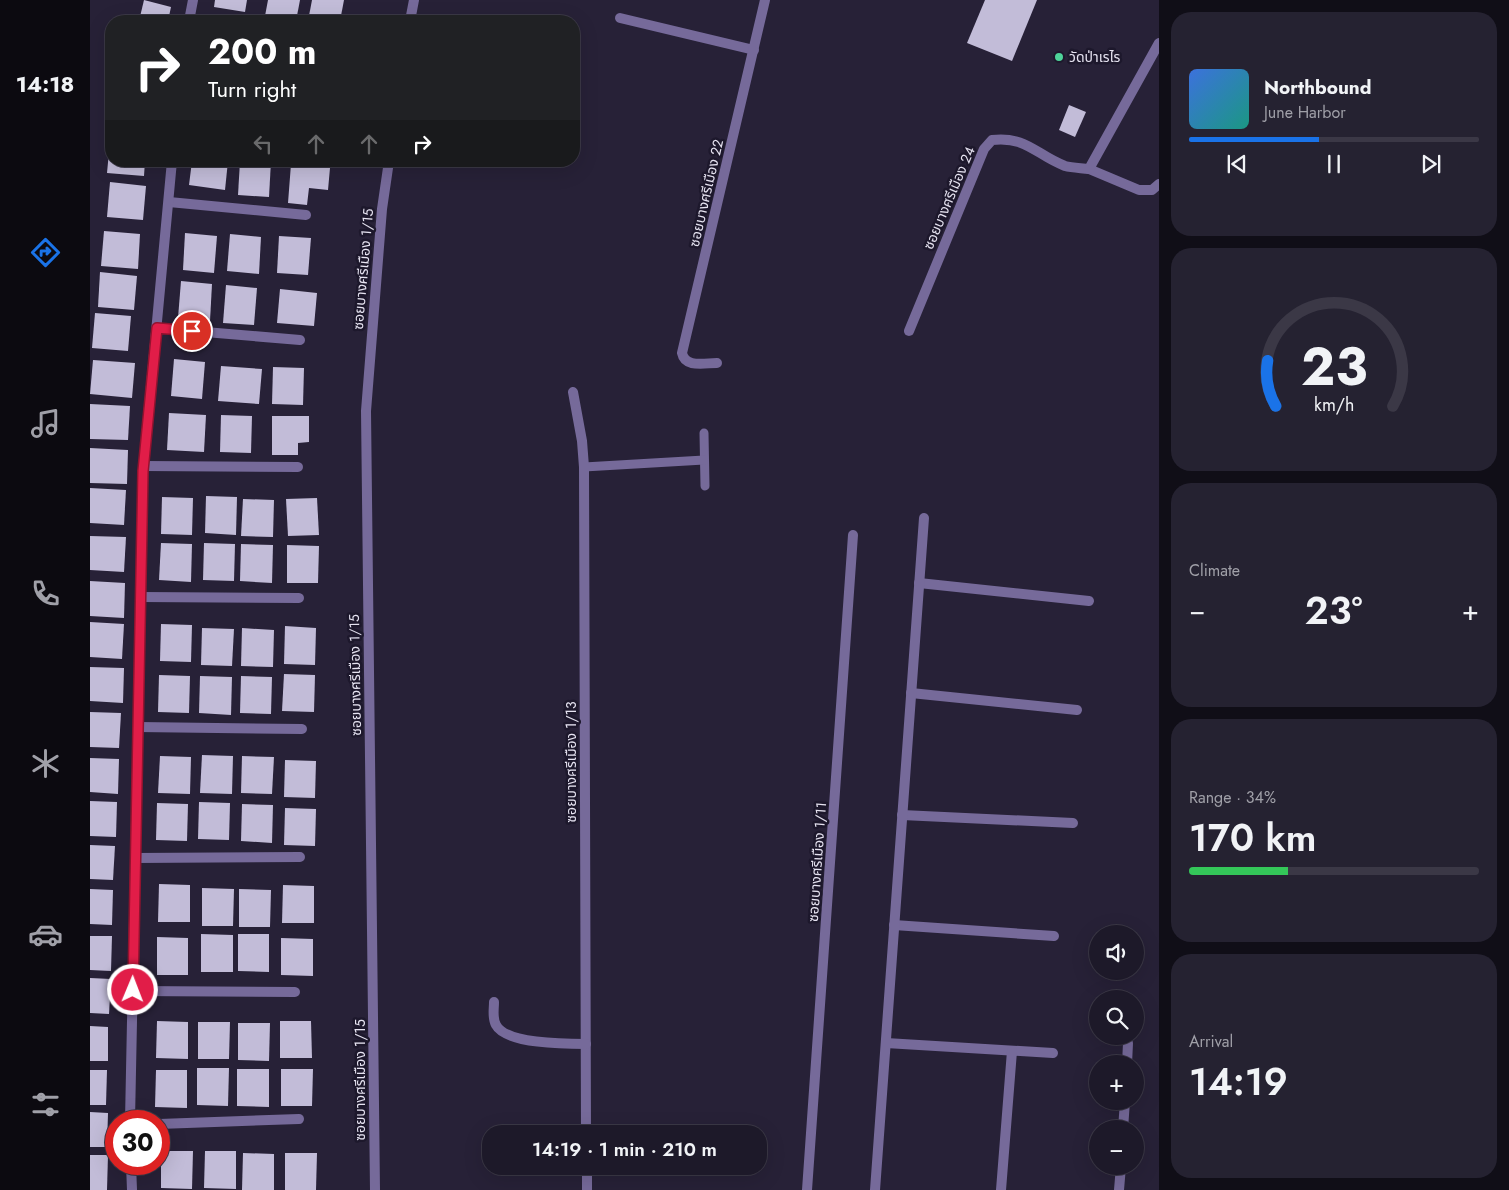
<!DOCTYPE html>
<meta charset="utf-8">
<style>
:root{--surface:#1d1929;--page:#252231;--text:#f1f3f6;--muted:#a0a0a8;--line:#3b3846;--accent:#1a73e8}
body{margin:0;font-family:Jost,"Noto Sans Thai",sans-serif;background:var(--page);color:var(--text);height:100vh;display:flex;flex-direction:column;font-size:19px;white-space:nowrap}
*{box-sizing:border-box;margin:0}
p{font-size:16px;color:var(--muted)}
.icon{flex:none;width:28px;height:28px;fill:none;stroke:currentColor;stroke-width:2;stroke-linecap:round;stroke-linejoin:round}
.map{position:relative;flex:1;overflow:hidden}
.drawer{display:flex;flex-direction:column;gap:12px;padding:12px;background:#100e17;width:350px}
.drawer>*{flex:none}
.hud{position:absolute;left:15px;top:15px;width:475px;height:152px;border-radius:20px;box-shadow:0 5px 20px #0002,0 0 0 1px var(--line);background:#202124;color:#fff;overflow:hidden}
.controls{position:absolute;left:999px;top:925px;display:grid;gap:10px}
.controls a{display:grid;place-items:center;width:55px;height:55px;border-radius:50%;background:var(--surface);box-shadow:0 5px 20px #0002,0 0 0 1px var(--line);font-size:25px}
.speed{position:absolute;left:15px;top:1110px;display:flex;gap:10px;font-size:25px;font-weight:700;text-align:center}
.speed>*{display:grid;place-content:center;width:65px;height:65px;border-radius:50%;background:var(--surface);box-shadow:0 5px 20px #0002,0 0 0 1px var(--line);line-height:1}
.speed .limit{border:8px solid #d22;background:#fff;color:#111}
.pin{position:absolute;display:grid;place-items:center;width:42px;height:42px;color:#fff;margin:-21px;border:2px solid #fff;border-radius:50%;box-shadow:0 1px 5px #0007}
.me{position:absolute;width:55px;margin:-28px;rotate:1deg;stroke-linejoin:round;filter:drop-shadow(0 0 4px #0008)}
.turn{display:flex;align-items:center;gap:18px;height:105px;padding:0 20px;font-size:22px}
.turn .icon{width:65px;height:65px;stroke-width:2.5}
.turn b{display:block;font-size:35px;line-height:42px}
.lanes{display:flex;align-items:center;height:48px;padding:0 20px;background:#0003;justify-content:center;gap:25px;direction:ltr}
.lanes .off{opacity:.35}
.big{font-size:38px;font-weight:600;line-height:1.1}
.drawer .card{flex:1;display:flex;flex-direction:column;justify-content:center;gap:8px;min-width:0;padding:0 18px;border-radius:20px;background:var(--page)}
.drawer .dial{align-items:center;gap:0}
.dial svg{height:130px;overflow:visible;fill:none;stroke:var(--line);stroke-width:7;stroke-linecap:round;text-anchor:middle}
.dial text{fill:var(--text);stroke:none}
.song{display:flex;align-items:center;gap:15px}
.cover{width:60px;height:60px;border-radius:8px;background:linear-gradient(135deg,hsl(220 70% 55%),hsl(170 70% 35%))}
.played{height:5px;border-radius:2px;background:linear-gradient(90deg,var(--accent) 45%,var(--line) 45%)}
.keys{display:flex;justify-content:space-around;direction:ltr}
.heat{display:flex;justify-content:space-between;align-items:center;font-size:28px;direction:ltr}
.charge{height:8px;border-radius:4px;background:linear-gradient(90deg,#34c759 34%,var(--line) 0)}
.trip{position:absolute;left:392px;top:1125px;width:285px;height:50px;border-radius:20px;background:var(--surface);box-shadow:0 5px 20px #0002,0 0 0 1px var(--line);font-weight:600;line-height:50px;text-align:center}
main{display:flex;flex:1;min-height:0}
.tab-bar{display:flex;flex-direction:column;width:90px;justify-content:space-around;align-items:center;background:#0c0a10;color:var(--muted)}
.tab-bar .icon{width:35px;height:35px}
.tab-bar .current{color:var(--accent)}
.tab-bar b{font-size:22px;color:var(--text)}
.map>svg:first-child{display:block}
.building{fill:#c2bcd8}
.lines{fill:none;stroke-linecap:round;stroke-linejoin:round}
.service{stroke:#766a9a;stroke-width:9}
.minor{stroke:#766a9a;stroke-width:10}
.route-casing{stroke:#92132f;stroke-width:12}
.route{stroke:#e11d48;stroke-width:9}
.poi-dot{fill:#4ed399;stroke:#1d182c;stroke-width:2}
.labels{text-anchor:middle;stroke-width:5;stroke-linejoin:round;paint-order:stroke}
.poi-label{font-size:14px;fill:#e6e3f1;stroke:#1d182c;text-anchor:start}
.street-label{font-size:14px;fill:#e6e3f1;stroke:#1d182c}
</style>
<main>
<nav class="tab-bar">
<b>14:18</b>
<svg class="icon current" aria-label="directions" viewBox="0 0 24 24"><path d="M12 3l9 9-9 9-9-9zM9 14v-3h6M13 9l2 2-2 2"/></svg>
<svg class="icon" aria-label="music" viewBox="0 0 24 24"><path d="M9 18V5l10-2v13"/><circle cx="6" cy="18" r="3"/><circle cx="16" cy="16" r="3"/></svg>
<svg class="icon" aria-label="phone" viewBox="0 0 24 24"><path d="M5 4h4l2 5-3 2q2 4 5 5l2-3 5 2v4C11 20 4 13 5 4z"/></svg>
<svg class="icon" aria-label="climate" viewBox="0 0 24 24"><path d="M12 3v18M4 7l16 10M4 17L20 7"/></svg>
<svg class="icon" aria-label="car" viewBox="0 0 24 24"><path d="M5 17H2v-5l4-1 3-4h7l3 4 3 1v5h-3M9 17h6M6 11h13"/><circle cx="7" cy="17" r="2"/><circle cx="17" cy="17" r="2"/></svg>
<svg class="icon" aria-label="filters" viewBox="0 0 24 24"><path d="M4 7h16M4 17h16"/><circle cx="9" cy="7" r="2"/><circle cx="15" cy="17" r="2"/></svg>
</nav>
<div class="map">
<svg width="1069" height="1190" viewBox="0 0 1069 1190">
<rect width="100%" height="100%" fill="#272137"/>
<!-- building -->
<g class="building">
<path d="M54,0L81,7L78,21H49Z"/>
<path d="M125,0H157L155,12L124,7Z"/>
<path d="M178,0H210L206,21L175,16Z"/>
<path d="M222,0H254L250,21H218Z"/>
<path d="M895,0H947L922,61L877,43Z"/>
<path d="M979,105L996,112L985,137L969,130Z"/>
<path d="M20,141H21V161H55L54,176L17,173Z"/>
<path d="M102,161H138L135,190L99,185Z"/>
<path d="M150,161H181L179,197L148,195Z"/>
<path d="M201,164L240,168L238,190L219,188L217,205L198,203Z"/>
<path d="M20,182L56,186L53,220L17,217Z"/>
<path d="M14,231L50,234L48,269L11,266Z"/>
<path d="M95,233L127,236L124,273L93,270Z"/>
<path d="M140,234L171,237L169,274L137,271Z"/>
<path d="M189,236L221,238L218,275L187,273Z"/>
<path d="M10,272L47,276L44,310L8,307Z"/>
<path d="M91,281L122,284L120,321L88,318Z"/>
<path d="M136,285L167,288L164,325L133,323Z"/>
<path d="M190,289L227,293L224,326L187,323Z"/>
<path d="M5,313L41,316L38,351L2,348Z"/>
<path d="M84,359L115,362L112,399L81,396Z"/>
<path d="M3,360L45,363L42,398L0,394Z"/>
<path d="M131,366L172,369L169,404L128,401Z"/>
<path d="M183,367L214,368L213,405L182,404Z"/>
<path d="M0,404L40,406L38,440L0,439Z"/>
<path d="M79,413L116,415L114,452L77,450Z"/>
<path d="M131,415L162,416L161,453L130,452Z"/>
<path d="M182,416H219V442L208,443V455H182Z"/>
<path d="M0,448L38,450L37,484L0,483Z"/>
<path d="M0,488L36,490L34,525L0,523Z"/>
<path d="M116,496L147,497L146,535L115,533Z"/>
<path d="M72,497L103,498L102,535L71,534Z"/>
<path d="M227,498L229,535L198,536L196,499Z"/>
<path d="M153,499L184,500L183,537L151,536Z"/>
<path d="M0,536L36,537L34,572L0,570Z"/>
<path d="M71,543L102,544L101,582L69,580Z"/>
<path d="M114,543L145,544L144,581L113,580Z"/>
<path d="M151,544L183,545L182,583L150,581Z"/>
<path d="M197,545L229,546L228,583H197Z"/>
<path d="M0,581L35,583L34,618L0,616Z"/>
<path d="M0,622L34,624L32,659L0,657Z"/>
<path d="M71,624L102,625L101,662L70,661Z"/>
<path d="M195,626L226,628L225,665L194,664Z"/>
<path d="M112,628L144,629L142,666L111,665Z"/>
<path d="M152,628L184,630L183,667L151,666Z"/>
<path d="M0,667L34,668L33,703L0,701Z"/>
<path d="M194,674L225,675L224,712L192,711Z"/>
<path d="M69,675L100,676L99,713L68,712Z"/>
<path d="M110,676L142,677L141,715L109,713Z"/>
<path d="M151,676L182,677L181,714L150,713Z"/>
<path d="M0,712L31,713L29,748L0,747Z"/>
<path d="M112,755L143,756L142,794L110,793Z"/>
<path d="M70,756L101,757L100,794L68,793Z"/>
<path d="M152,756L184,757L182,794L151,793Z"/>
<path d="M0,758L29,759L28,794L0,792Z"/>
<path d="M195,760L226,761L225,798L194,797Z"/>
<path d="M0,801L27,802L26,837L0,836Z"/>
<path d="M109,802L140,803L139,840L108,839Z"/>
<path d="M67,803L98,804L97,841L66,840Z"/>
<path d="M152,804L183,805L182,843L151,841Z"/>
<path d="M195,808L226,809L225,846L194,845Z"/>
<path d="M0,845L25,846L23,880L0,879Z"/>
<path d="M69,884L100,885V922H68Z"/>
<path d="M193,885L224,886V923H192Z"/>
<path d="M112,888L144,889L143,926H112Z"/>
<path d="M0,889L23,890L22,925L0,924Z"/>
<path d="M149,889L181,890L180,927H149Z"/>
<path d="M111,934L143,935V972H111Z"/>
<path d="M148,934H179V972L148,971Z"/>
<path d="M0,936H22L21,971L0,970Z"/>
<path d="M67,937L98,938V975H67Z"/>
<path d="M191,938L223,939V976L191,975Z"/>
<path d="M0,978L21,979L19,1014L0,1013Z"/>
<path d="M67,1021L98,1022V1059L66,1058Z"/>
<path d="M190,1021H221L222,1058H190Z"/>
<path d="M108,1022H140L139,1059H108Z"/>
<path d="M148,1023H180L179,1061L148,1060Z"/>
<path d="M0,1026L18,1027V1061H0Z"/>
<path d="M107,1068H139L138,1106L107,1105Z"/>
<path d="M147,1069H179V1107L147,1106Z"/>
<path d="M191,1069H223L222,1106H191Z"/>
<path d="M0,1070H17L16,1105H0Z"/>
<path d="M66,1070H97V1108L65,1107Z"/>
<path d="M0,1112L18,1113L17,1147H0Z"/>
<path d="M71,1151H103L102,1189L71,1188Z"/>
<path d="M115,1151H146V1189L114,1188Z"/>
<path d="M153,1153L184,1154V1190H152Z"/>
<path d="M195,1153H227L226,1190H195Z"/>
<path d="M0,1155H18L17,1190H0Z"/>
</g>
<g class="lines">
<!-- service -->
<g class="service">
<path d="M614,433L615,486"/>
<path d="M494,467L614,460"/>
</g>
<!-- minor -->
<g class="minor">
<path d="M530,18L664,50"/>
<path d="M99,21L103,0"/>
<path d="M320,21L324,0"/>
<path d="M999,169L1049,190H1062L1069,184"/>
<path d="M79,202L216,215"/>
<path d="M67,328L210,340"/>
<path d="M819,331L894,149L902,140C937,136 946,155 975,166C982,168 992,168 999,169L1069,43"/>
<path d="M627,363C614,363 595,368 592,353L675,0"/>
<path d="M483,392L492,441L494,467L496,1134"/>
<path d="M54,466L208,467"/>
<path d="M829,583L999,601"/>
<path d="M51,597L209,598"/>
<path d="M821,693L987,710"/>
<path d="M48,727L212,729"/>
<path d="M812,815L983,823"/>
<path d="M45,858L210,857"/>
<path d="M804,925L964,936"/>
<path d="M43,991L205,992"/>
<path d="M404,1002C404,1010 402,1018 406,1025C416,1044 477,1044 496,1044"/>
<path d="M796,1043L963,1053"/>
<path d="M1037,1064L1038,1043"/>
<path d="M40,1121L53,471L82,161"/>
<path d="M69,1124L209,1119"/>
<path d="M1033,1129L1035,1101"/>
<path d="M41,1164L42,1190"/>
<path d="M497,1166V1190"/>
<path d="M285,1190L276,411L292,209L299,161"/>
<path d="M717,1190L763,535"/>
<path d="M785,1190L834,518"/>
<path d="M911,1190L922,1051"/>
<path d="M1029,1190L1031,1166"/>
</g>
</g>
<g class="lines">
<defs>
<path id="route" d="M43,990L53,471L67,328L102,331"/>
</defs>
<!-- route casing -->
<use href="#route" class="route-casing"/>
<!-- route -->
<use href="#route" class="route"/>
</g>
<!-- markers -->
<circle class="poi-dot" cx="969" cy="57" r="5"/>
<g class="labels">
<!-- poi labels -->
<g class="poi-label">
<text x="979" y="62">วัดป่าเรไร</text>
</g>
<!-- street labels -->
<g class="street-label">
<text transform="translate(616 193) rotate(-77)" y="5">ซอยบางศรีเมือง 22</text>
<text transform="translate(859 198) rotate(-67)" y="5">ซอยบางศรีเมือง 24</text>
<text transform="translate(273 269) rotate(-85)" y="5">ซอยบางศรีเมือง 1/15</text>
<text transform="translate(265 675) rotate(-91)" y="5">ซอยบางศรีเมือง 1/15</text>
<text transform="translate(481 762) rotate(-90)" y="5">ซอยบางศรีเมือง 1/13</text>
<text transform="translate(727 862) rotate(-86)" y="5">ซอยบางศรีเมือง 1/11</text>
<text transform="translate(270 1080) rotate(-90)" y="5">ซอยบางศรีเมือง 1/15</text>
</g>
</g>
</svg>
<div class="controls">
<a><svg class="icon" aria-label="sound" viewBox="0 0 24 24"><path d="M4 9h4l5-4v14l-5-4H4zM17 9q2 3 0 6"/></svg></a>
<a><svg class="icon" aria-label="search" viewBox="0 0 24 24"><circle cx="10" cy="10" r="6"/><path d="M15 15l6 6"/></svg></a>
<a>+</a>
<a>−</a>
</div>
<div class="speed"><div class="limit">30</div></div>
<div class="pin" style="left:102px;top:331px;background:#d93025"><svg class="icon" aria-label="arrive" viewBox="0 0 24 24"><path d="M6 21V4h12l-3 4 3 4H6"/></svg></div>
<svg class="me" style="left:43px;top:990px" viewBox="-20 -20 40 40"><circle r="17" fill="#e11d48" stroke="#fff" stroke-width="3"/><path d="M0-11L8 9 0 5-8 9z" fill="#fff"/></svg>
<div class="trip">14:19 · 1 min · 210 m</div>
<div class="hud">
<div class="turn"><svg class="icon" aria-label="right" viewBox="0 0 24 24"><path d="M7 20v-9h11M14 6l5 5-5 5"/></svg><div><b>200 m</b>Turn right</div></div>
<div class="lanes"><svg class="icon off" aria-label="left" viewBox="0 0 24 24"><path d="M17 20v-9H6M10 6l-5 5 5 5"/></svg><svg class="icon off" aria-label="ahead" viewBox="0 0 24 24"><path d="M12 20V5M6 11l6-6 6 6"/></svg><svg class="icon off" aria-label="ahead" viewBox="0 0 24 24"><path d="M12 20V5M6 11l6-6 6 6"/></svg><svg class="icon" aria-label="right" viewBox="0 0 24 24"><path d="M7 20v-9h11M14 6l5 5-5 5"/></svg></div>
</div>
</div>
<section class="drawer">
<div class="card">
<div class="song"><i class="cover"></i><div><b>Northbound</b><p>June Harbor</p></div></div>
<div class="played"></div>
<div class="keys"><svg class="icon" aria-label="previous" viewBox="0 0 24 24"><path d="M18 5L8 12l10 7zM5 5v14"/></svg><svg class="icon" aria-label="pause" viewBox="0 0 24 24"><path d="M8 5v14M16 5v14"/></svg><svg class="icon" aria-label="next" viewBox="0 0 24 24"><path d="M6 5l10 7-10 7zM19 5v14"/></svg></div>
</div>
<div class="card dial"><svg viewBox="0 0 100 80">
<path d="M14 69A42 42 0 1 1 86 69"/>
<path d="M14 69A42 42 0 0 1 9 41" stroke="#1a73e8"/>
<text x="50" y="56" font-size="32" font-weight="700">23</text>
<text x="50" y="72" font-size="11">km/h</text>
</svg></div>
<div class="card"><p>Climate</p>
<div class="heat"><a>−</a><b class="big">23°</b><a>+</a></div>
</div>
<div class="card"><p>Range · 34%</p><b class="big">170 km</b><div class="charge"></div></div>
<div class="card"><p>Arrival</p><b class="big">14:19</b></div>
</section>
</main>
